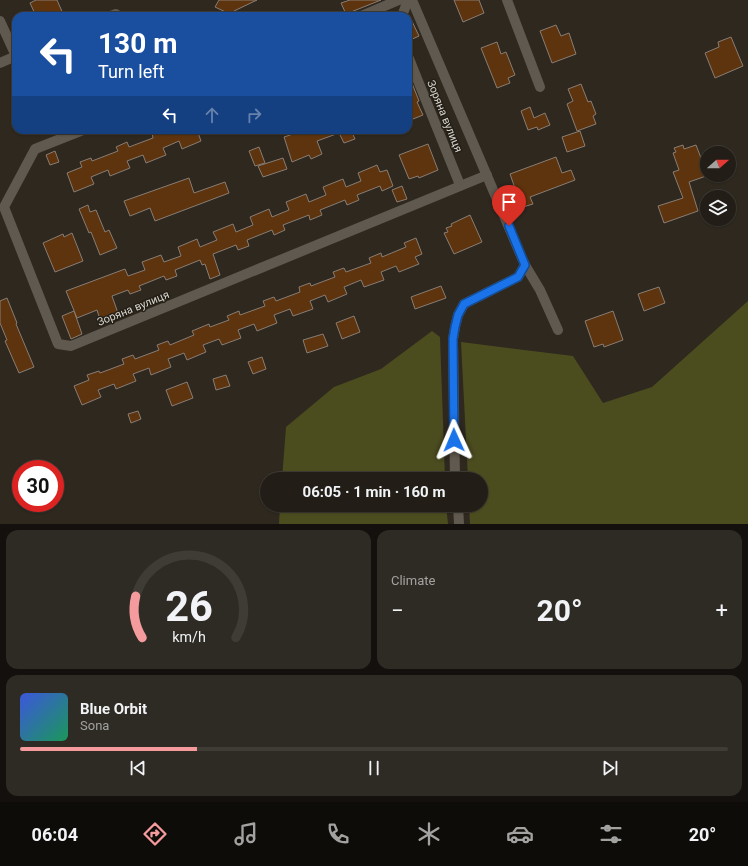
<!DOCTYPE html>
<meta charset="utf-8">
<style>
:root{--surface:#221e17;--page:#2e2b24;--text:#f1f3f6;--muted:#a2a2a1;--line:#3f3c36;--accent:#f59b9e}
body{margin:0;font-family:Roboto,sans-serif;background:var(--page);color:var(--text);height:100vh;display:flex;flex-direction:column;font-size:15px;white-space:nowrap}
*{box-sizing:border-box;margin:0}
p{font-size:13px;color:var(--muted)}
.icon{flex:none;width:22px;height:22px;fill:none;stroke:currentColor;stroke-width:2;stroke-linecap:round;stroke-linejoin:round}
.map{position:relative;height:524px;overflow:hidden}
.panel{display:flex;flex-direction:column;gap:6px;padding:6px;background:#13100d;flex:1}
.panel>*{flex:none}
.banner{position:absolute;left:12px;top:12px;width:400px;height:122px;border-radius:12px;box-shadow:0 1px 3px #0004,0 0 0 1px var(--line);background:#1a4fa0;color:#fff;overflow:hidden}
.needle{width:26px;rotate:69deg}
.tools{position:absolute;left:700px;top:146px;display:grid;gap:8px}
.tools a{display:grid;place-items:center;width:36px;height:36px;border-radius:50%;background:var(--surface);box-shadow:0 1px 3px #0004,0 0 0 1px var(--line);font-size:20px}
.speed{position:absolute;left:12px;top:460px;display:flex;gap:8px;font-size:20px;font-weight:700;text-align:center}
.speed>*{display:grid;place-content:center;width:52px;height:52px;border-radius:50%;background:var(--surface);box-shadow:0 1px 3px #0004,0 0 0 1px var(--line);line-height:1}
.speed .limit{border:6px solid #d22;background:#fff;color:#111}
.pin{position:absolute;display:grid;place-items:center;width:34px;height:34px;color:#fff;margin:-41px -17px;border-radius:50% 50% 50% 0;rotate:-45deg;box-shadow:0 0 4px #0007}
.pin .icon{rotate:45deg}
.me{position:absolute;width:44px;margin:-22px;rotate:359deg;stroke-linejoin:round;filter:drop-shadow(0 0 3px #0008)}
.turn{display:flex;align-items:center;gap:14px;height:84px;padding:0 20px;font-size:18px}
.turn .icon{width:52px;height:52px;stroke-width:2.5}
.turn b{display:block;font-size:28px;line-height:34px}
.lanes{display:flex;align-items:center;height:38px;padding:0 20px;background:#0003;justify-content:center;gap:20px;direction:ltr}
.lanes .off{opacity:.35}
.big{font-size:30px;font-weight:700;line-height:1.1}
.panel .card{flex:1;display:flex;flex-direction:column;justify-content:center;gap:6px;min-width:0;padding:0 14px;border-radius:12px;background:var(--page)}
.panel .dial{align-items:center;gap:0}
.dial svg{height:104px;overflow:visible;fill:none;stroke:var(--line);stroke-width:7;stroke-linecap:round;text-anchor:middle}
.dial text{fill:var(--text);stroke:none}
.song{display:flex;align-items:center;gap:12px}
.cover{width:48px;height:48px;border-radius:6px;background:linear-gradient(135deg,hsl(230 70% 55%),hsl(150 70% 35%))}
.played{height:4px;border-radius:2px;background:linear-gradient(90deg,var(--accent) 25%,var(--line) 25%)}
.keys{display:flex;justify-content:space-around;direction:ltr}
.heat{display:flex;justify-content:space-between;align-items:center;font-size:22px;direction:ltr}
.panel .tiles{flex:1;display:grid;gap:6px;grid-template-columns:1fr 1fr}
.card:last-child{grid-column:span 2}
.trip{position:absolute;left:260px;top:472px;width:228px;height:40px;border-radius:20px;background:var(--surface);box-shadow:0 1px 3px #0004,0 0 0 1px var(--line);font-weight:700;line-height:40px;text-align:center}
.tab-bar{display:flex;height:64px;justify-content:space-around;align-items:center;background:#0e0c09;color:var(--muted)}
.tab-bar .icon{width:28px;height:28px}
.tab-bar .on{color:var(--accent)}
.tab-bar b{font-size:18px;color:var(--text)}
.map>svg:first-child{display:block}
.green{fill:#4c4d1f}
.building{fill:#5e340e;stroke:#887d75}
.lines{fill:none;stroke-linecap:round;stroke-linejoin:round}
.minor{stroke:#60594f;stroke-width:10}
.route-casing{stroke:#114b97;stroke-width:10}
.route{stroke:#1a73e8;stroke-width:7}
.labels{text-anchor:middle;stroke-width:3;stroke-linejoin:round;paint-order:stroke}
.street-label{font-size:11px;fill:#d8d5cf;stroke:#241f16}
</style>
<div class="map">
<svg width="748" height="524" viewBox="0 0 748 524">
<rect width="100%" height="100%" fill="#2e281f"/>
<!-- green -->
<g class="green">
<path d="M748,301V524H470L469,505H481V479H468L461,342L573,356L603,403L652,387Z"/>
<path d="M432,331L440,337L445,479H282L286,427L334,387L381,369Z"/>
<path d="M280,505H446L448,524H279Z"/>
</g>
<!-- building -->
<g class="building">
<path d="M36,0H57L64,16H36L30,3Z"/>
<path d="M219,0H257L234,11L232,15L215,7Z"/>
<path d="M350,0H381L346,14L341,3Z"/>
<path d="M454,0H479L484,13L463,22Z"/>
<path d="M409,15L419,36L408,41V18Z"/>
<path d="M556,25L561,36L569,33L576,54L552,63L540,31Z"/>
<path d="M731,37L743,66L715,78L705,53L719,47L718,42Z"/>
<path d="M497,42L501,54L506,52L515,75L508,78L510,83L497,88L481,48Z"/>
<path d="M408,73L419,101L417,102L423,115L408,121Z"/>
<path d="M581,84L588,102L591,101L596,114L593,116L596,124L577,131L567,104L573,101L568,89Z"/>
<path d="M530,107L534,118L545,113L550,125L538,130L537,127L528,130L521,111Z"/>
<path d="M160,130H197L201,141L182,149L179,141L163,148L166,155L146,163L143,155L127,161L130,168L110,176L108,170L91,177L94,184L74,192L67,173L82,167L80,162L91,158L92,161L118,151L116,147L127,142L129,147L153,138L152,133Z"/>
<path d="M305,130H351L355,139L344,143L339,133L317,141L322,154L311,159L309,155L292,162L284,137Z"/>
<path d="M580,131L585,146L567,152L562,137Z"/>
<path d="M428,144L438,170L419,178L418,176L409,179L399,155Z"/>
<path d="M683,145L684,149L696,145L701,158L703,157L707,168V175H709L689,182L698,211L664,223L658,206L683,198L673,172L679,170L673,153L676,152L674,148Z"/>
<path d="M259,147L265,163L255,166L249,151Z"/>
<path d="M55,151L59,162L50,165L46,155Z"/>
<path d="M556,157L562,173L571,170L575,180L530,197L533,204L513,210L508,197L517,194L510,174Z"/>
<path d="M283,158L287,169L263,177L258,166Z"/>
<path d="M377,165L380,172L387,170L393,186L382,191L380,186L357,195L359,200L347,205L345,200L320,210L322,215L310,220L309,215L283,225L285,230L274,235L272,230L247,240L249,246L238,250L236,245L213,254L220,275L210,279L205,264L202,265L200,260L175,270L177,276L166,280L164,276L139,286L141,290L130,294L128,290L112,296L119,316L101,323L97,310L77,318L66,291L125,269L128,276L145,270L142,262L161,255L164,262L181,256L178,247L197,239L200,247L217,240L213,232L233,224L236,232L253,225L250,217L269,209L272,217L289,210L286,202L306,194L309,202L326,195L323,187L343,179L346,187L361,181L358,173Z"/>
<path d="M189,178L194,193L225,182L229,193L155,221L150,208L130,216L124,201Z"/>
<path d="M402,186L407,199L397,202L392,190Z"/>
<path d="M88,205L90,212L96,210L105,232L109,230L117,248L100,255L91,232L89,233L79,209Z"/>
<path d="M470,215L482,242L454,254L444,233L448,232L446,228L452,226L451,224Z"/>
<path d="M72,233L83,261L55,272L43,243L63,234L64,237Z"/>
<path d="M416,238L422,254L415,257L419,264L399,272L396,266L381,272L384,280L364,287L361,280L344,287L347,294L328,302L325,295L310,301L313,309L293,316L290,309L274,315L277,323L257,331L254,324L238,330L241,338L222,345L219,339L203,345L206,352L187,360L184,353L168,359L171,367L151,375L149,368L133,374L136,381L116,389L114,384L98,390L101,397L82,405L74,386L89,380L87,375L99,371L100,373L124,364L122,359L133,355L135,359L159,350L157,345L168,341L170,345L194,335L192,331L209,324L210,327L229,320L227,316L239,311L240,315L265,306L263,301L274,297L276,301L300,292L299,287L310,283L311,286L335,277L333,272L344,268L346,272L371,263L369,258L381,253L382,257L406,247L404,243Z"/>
<path d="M441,286L446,298L415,309L411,297Z"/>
<path d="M659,287L665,303L644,311L638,294Z"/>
<path d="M7,298L17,323L16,324L34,367L19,373L5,341L7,340L0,323V301Z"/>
<path d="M74,311L82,334L71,339L62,316Z"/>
<path d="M613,311L623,340L604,347L603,344L594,347L585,321Z"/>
<path d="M354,316L360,332L342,339L336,323Z"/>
<path d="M323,334L328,346L307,353L303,340Z"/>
<path d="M262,357L266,369L253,374L248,362Z"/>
<path d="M226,375L230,386L216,390L213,379Z"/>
<path d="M187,382L193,398L172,406L166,390Z"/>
<path d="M138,411L141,419L131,423L128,414Z"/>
</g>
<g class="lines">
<!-- minor -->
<g class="minor">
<path d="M412,0L525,265L518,277L464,304L458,315L455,327L453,339L455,479"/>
<path d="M507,0L540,87"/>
<path d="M111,16L116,14"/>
<path d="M361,16L399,0"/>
<path d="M402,16L408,0"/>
<path d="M0,21L16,56L0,63"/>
<path d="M408,56L460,185"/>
<path d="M83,130L35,149L4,207L58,344L71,346L487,175"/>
<path d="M525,265L540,290L558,330"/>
<path d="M458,505L459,524"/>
</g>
</g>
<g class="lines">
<defs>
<path id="route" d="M454,440L453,339L455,327L458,315L464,304L518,277L525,265L509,226"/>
</defs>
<!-- route casing -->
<use href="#route" class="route-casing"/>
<!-- route -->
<use href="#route" class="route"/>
</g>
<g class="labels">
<!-- street labels -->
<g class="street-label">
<text transform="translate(445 116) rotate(68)" y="4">Зоряна вулиця</text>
<text transform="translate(133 308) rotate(-22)" y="4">Зоряна вулиця</text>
</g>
</g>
</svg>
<div class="tools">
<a><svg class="needle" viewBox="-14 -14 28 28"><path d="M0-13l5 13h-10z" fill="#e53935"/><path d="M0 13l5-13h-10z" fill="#a2a2a1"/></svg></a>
<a><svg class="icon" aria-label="layers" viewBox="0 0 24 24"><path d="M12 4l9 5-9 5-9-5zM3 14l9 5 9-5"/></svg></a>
</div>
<div class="speed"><div class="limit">30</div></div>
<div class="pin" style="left:509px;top:226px;background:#d93025"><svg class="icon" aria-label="arrive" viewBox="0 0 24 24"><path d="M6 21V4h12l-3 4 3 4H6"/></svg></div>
<svg class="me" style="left:454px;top:440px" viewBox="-20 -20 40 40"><path d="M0-17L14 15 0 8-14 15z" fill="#1a73e8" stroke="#fff" stroke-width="4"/></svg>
<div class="trip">06:05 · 1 min · 160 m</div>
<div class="banner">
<div class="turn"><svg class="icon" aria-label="left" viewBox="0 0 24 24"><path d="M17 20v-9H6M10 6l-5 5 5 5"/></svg><div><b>130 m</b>Turn left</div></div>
<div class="lanes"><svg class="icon" aria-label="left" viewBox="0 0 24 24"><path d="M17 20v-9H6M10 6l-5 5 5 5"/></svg><svg class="icon off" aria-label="ahead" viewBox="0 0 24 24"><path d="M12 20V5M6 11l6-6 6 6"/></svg><svg class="icon off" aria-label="right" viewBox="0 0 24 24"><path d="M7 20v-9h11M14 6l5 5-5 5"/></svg></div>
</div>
</div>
<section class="panel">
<div class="tiles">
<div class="card dial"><svg viewBox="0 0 100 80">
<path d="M14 69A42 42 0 1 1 86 69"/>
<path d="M14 69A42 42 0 0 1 9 37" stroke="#f59b9e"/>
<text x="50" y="56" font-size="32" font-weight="700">26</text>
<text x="50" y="72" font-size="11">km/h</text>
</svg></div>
<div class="card"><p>Climate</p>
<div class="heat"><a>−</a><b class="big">20°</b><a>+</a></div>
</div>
<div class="card">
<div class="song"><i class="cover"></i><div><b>Blue Orbit</b><p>Sona</p></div></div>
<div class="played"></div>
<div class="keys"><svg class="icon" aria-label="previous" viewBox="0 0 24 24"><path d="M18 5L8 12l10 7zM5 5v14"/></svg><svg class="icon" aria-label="pause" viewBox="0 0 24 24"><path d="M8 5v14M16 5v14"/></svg><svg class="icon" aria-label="next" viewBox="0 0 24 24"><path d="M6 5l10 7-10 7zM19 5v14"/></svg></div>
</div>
</div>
</section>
<nav class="tab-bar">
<b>06:04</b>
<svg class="icon on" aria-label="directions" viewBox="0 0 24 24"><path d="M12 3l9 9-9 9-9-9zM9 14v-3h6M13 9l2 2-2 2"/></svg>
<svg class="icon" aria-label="music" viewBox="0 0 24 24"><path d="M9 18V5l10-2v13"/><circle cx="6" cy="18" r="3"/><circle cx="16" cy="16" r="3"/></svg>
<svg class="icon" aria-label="phone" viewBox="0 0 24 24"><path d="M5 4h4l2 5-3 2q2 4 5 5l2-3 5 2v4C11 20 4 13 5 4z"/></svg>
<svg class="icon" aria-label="climate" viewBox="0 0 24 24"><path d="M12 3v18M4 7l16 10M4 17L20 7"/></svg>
<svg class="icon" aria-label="car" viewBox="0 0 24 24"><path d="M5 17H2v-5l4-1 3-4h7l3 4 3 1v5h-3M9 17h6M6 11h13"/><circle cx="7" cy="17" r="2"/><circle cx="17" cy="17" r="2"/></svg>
<svg class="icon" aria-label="filters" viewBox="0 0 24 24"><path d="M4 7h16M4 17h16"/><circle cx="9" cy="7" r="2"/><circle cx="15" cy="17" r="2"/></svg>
<b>20°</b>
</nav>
